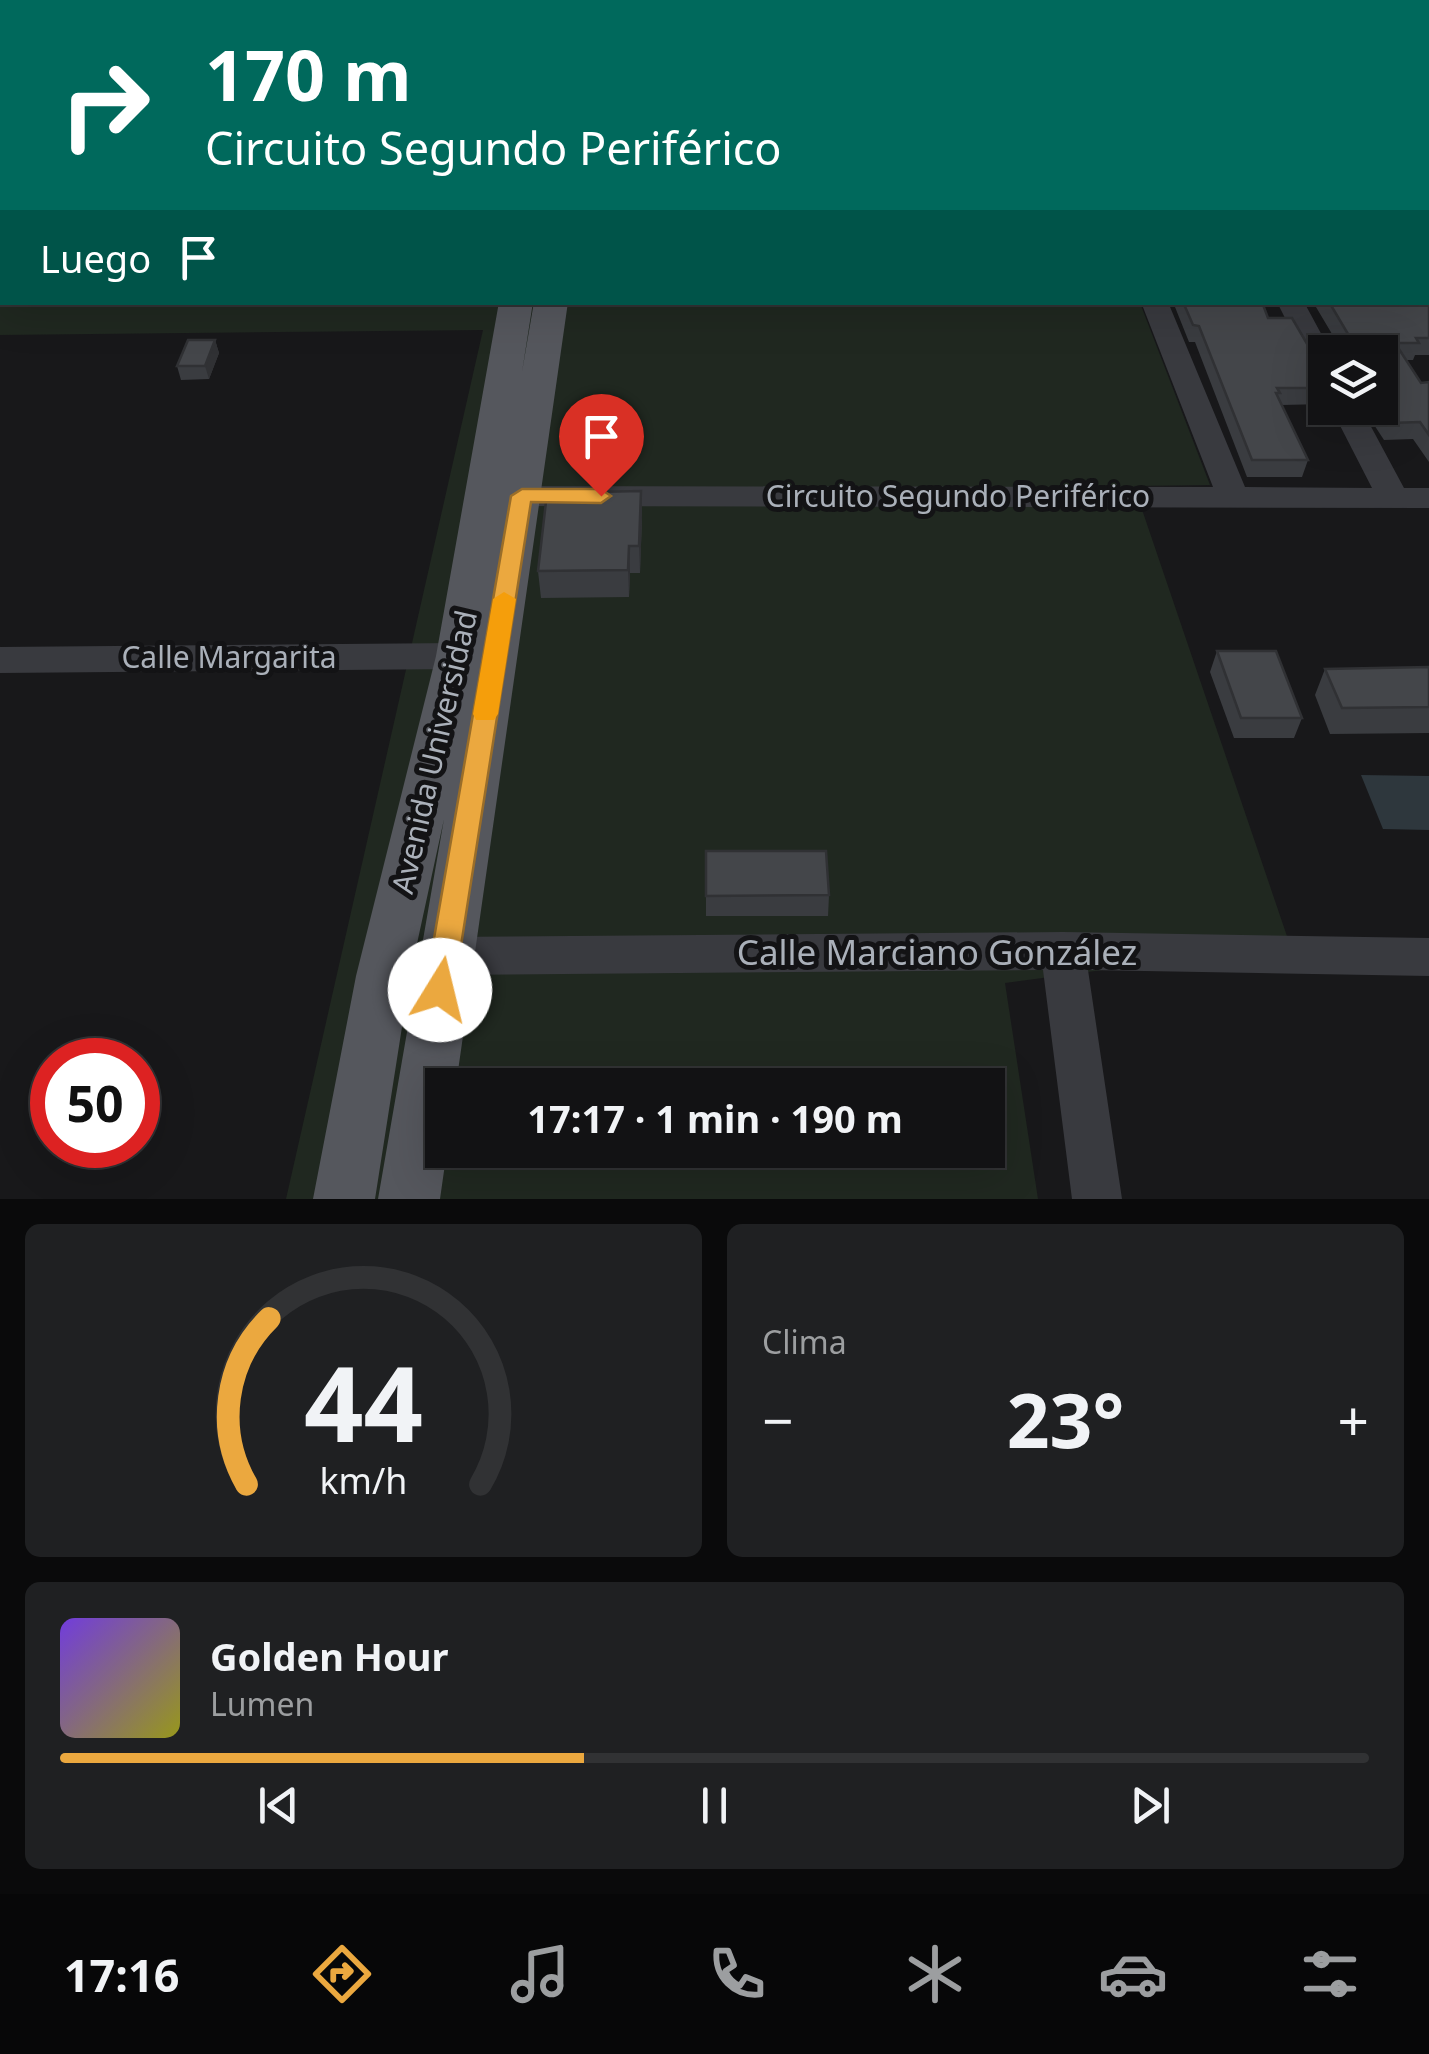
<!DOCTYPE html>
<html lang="es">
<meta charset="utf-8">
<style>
:root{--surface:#121214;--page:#1f2022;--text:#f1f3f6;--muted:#9c9ea0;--line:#313234;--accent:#eba83f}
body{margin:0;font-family:"Noto Sans",sans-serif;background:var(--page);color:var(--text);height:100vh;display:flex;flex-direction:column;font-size:38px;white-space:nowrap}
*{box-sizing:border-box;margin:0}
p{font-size:32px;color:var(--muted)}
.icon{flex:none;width:55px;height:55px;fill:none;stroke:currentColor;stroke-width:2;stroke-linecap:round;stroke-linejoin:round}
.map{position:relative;height:1199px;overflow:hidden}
.drawer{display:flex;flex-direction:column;gap:25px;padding:25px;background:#0a0a0b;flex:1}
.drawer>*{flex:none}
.top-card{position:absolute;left:0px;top:0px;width:1430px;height:305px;box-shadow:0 10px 40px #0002,0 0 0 2px var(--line);background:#00695c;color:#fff;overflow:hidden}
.tools{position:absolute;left:1308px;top:335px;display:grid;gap:20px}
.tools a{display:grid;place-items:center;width:90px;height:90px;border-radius:0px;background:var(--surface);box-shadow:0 10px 40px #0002,0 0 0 2px var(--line);font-size:50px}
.speed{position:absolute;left:30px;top:1038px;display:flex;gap:20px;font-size:50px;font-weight:700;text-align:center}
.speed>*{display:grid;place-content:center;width:130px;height:130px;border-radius:50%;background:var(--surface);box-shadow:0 10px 40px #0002,0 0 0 2px var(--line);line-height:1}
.speed .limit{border:15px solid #d22;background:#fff;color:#111}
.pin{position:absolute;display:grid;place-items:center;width:85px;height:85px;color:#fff;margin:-102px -42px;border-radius:50% 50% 50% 0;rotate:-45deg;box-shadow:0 0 10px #0007}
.pin .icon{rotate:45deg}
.me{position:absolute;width:110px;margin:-55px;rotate:9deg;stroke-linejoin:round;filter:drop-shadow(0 0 8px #0008)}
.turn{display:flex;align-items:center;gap:35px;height:210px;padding:0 40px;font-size:45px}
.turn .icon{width:130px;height:130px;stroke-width:2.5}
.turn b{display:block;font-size:70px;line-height:85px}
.then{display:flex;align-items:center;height:95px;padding:0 40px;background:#0003;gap:20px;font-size:38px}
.big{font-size:75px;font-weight:700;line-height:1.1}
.drawer .card{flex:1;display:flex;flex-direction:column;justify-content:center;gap:15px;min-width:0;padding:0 35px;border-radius:15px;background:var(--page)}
.drawer .dial{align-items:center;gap:0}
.dial svg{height:260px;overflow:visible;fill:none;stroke:var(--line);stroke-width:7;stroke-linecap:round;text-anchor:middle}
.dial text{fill:var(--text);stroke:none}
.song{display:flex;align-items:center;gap:30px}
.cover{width:120px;height:120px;border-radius:15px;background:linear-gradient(135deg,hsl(260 70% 55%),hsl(60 70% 35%))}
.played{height:10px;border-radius:5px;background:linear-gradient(90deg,var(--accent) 40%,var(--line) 40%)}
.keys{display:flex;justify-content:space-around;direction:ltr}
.heat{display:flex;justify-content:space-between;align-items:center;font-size:55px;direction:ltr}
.drawer .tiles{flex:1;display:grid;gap:25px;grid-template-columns:1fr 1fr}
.card:last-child{grid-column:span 2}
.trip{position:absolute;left:425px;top:1068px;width:580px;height:100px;border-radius:0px;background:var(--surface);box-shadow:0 10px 40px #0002,0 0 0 2px var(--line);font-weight:700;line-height:100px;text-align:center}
.dock{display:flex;height:160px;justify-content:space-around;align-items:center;background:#070708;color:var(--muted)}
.dock .icon{width:70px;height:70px}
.dock .active{color:var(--accent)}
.dock b{font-size:45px;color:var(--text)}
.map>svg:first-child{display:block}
.green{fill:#202820;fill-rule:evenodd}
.water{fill:#2e373d}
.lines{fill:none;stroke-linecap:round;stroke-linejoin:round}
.minor{fill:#393a3f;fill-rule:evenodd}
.major{fill:#55575d;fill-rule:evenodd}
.wall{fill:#3a3c40}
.shaded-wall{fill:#303134}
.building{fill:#44464a;stroke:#303134;stroke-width:2.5}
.route{fill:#eba83f;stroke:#996d29;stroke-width:2.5}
.slow{fill:#f59e0b}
.labels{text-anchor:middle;stroke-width:10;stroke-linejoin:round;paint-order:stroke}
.street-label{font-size:30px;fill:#aab0b9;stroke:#131315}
.near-street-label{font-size:35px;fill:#aab0b9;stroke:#131315}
</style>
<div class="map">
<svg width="1429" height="1199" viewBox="0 0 1429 1199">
<rect width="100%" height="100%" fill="#18181a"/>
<!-- green -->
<g class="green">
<path d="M0,0H550L2,2L0,60Z"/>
<path d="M0,158L2,302L1140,303L1210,485L1134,486L1290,945L1005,983L1038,1199H286L483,330L0,335ZM442,1085H988V1150H442Z"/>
</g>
<!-- water -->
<path class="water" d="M1361,775L1429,776V830L1383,829Z"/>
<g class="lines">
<!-- minor -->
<g class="minor">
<path d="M1118,0H1138L1140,2H1120Z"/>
<path d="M1284,0H1304L1306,2H1286Z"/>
<rect x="0" y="58" width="2" height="12"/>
<rect x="1428" y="108" width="1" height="14"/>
<rect x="1428" y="195" width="1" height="16"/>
<path d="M1141,302H1168L1245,487L1372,488L1331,408H1361L1404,488H1429V508L494,506L483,503L478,496L483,489L494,486L1213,487Z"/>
<path d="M1277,302H1304L1331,352H1325V377L1315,374L1310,368Z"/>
<path d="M458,643L471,647L476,656L471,665L458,669L0,673V647Z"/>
<path d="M1063,932L1429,938V976L1088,970L1122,1199H1072L1043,970L445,975L429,969L423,956L429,943L445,937Z"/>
</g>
<!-- major -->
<path class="major" d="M499,302H533L522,372L534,302H568L456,1085H442V1150H447L440,1199H378L444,819L410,976L375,1199H313L356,976L436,656Z"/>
</g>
<!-- wall -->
<g class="wall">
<path d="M1401,0H1429V9L1428,8V2H1403Z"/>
<path d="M1429,280V355H1415L1413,360H1406L1421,383L1429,382V462L1413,439L1384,440L1363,408H1380V352H1330L1335,339L1313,302H1428Z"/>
<path d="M1173,302H1183L1268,318L1313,354L1325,361V404L1282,405L1308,460L1302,477H1247L1195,342H1189Z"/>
<path d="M215,340L219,353L209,379L181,380L177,366Z"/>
<path d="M641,491L642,518L640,573H630L629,597L541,598L538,571Z"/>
<path d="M1217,651L1302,718L1294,738H1234L1210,672Z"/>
<path d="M1429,667V733L1330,734L1315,695L1325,669Z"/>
<path d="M706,851L829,895L828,916H706Z"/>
</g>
<!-- shaded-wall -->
<g class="shaded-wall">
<path d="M215,340L219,353L209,379L205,366Z"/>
<path d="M641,491L642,518L640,573L639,546Z"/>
<path d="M629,546L630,573L629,597L628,570Z"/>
</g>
<!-- building -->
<g class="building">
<rect x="719" y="0" width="25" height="2"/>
<path d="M821,0H1112L1113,2H821Z"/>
<path d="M1317,0H1351L1352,2H1320Z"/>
<path d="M1428,280H1429V338H1416L1419,343H1395L1421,383L1429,382V435L1420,422L1390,423L1380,407V352H1334V339H1351L1329,302H1428Z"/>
<path d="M1183,302H1262L1268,318H1292L1313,354L1325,361V388H1277L1280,393H1276L1308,460H1252L1199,326L1193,325Z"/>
<path d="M188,340H215L205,366H177Z"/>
<path d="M641,491L639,546H629L628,570L538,571L547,493Z"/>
<path d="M1217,651H1276L1302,718H1241Z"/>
<path d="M1429,667V707L1342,708L1325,669Z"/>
<path d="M706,851H826L829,895L706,896Z"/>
</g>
<!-- route -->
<path class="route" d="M522,489H601L611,496L601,503L531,502L454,990L450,1000L440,1003L429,1000L425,990L511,496Z"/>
<!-- slow -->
<path class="slow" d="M504,592L516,599L498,714L494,720H476L473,714L493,599Z"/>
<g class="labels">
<!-- street labels -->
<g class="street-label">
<text x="958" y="507">Circuito Segundo Periférico</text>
<text x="229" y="668">Calle Margarita</text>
<text transform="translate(435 752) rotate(-77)" y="10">Avenida Universidad</text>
</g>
<!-- near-street labels -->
<g class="near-street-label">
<text x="937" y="965">Calle Marciano González</text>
</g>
</g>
</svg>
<div class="tools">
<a><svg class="icon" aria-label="layers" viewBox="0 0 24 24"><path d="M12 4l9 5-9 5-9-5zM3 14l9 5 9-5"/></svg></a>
</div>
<div class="speed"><div class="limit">50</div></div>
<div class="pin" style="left:601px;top:496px;background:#d93025"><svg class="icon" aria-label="arrive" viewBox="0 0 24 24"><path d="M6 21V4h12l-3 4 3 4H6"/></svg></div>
<svg class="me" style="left:440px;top:990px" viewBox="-20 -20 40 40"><circle r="19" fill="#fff"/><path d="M0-13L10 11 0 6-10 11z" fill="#eba83f"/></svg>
<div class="trip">17:17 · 1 min · 190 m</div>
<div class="top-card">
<div class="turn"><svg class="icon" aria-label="right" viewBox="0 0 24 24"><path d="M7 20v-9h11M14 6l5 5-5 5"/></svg><div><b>170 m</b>Circuito Segundo Periférico</div></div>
<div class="then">Luego<svg class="icon" aria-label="arrive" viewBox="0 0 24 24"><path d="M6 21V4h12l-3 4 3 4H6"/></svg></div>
</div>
</div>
<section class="drawer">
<div class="tiles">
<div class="card dial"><svg viewBox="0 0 100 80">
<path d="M14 69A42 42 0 1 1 86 69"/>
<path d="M14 69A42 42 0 0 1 21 18" stroke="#eba83f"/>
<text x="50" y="56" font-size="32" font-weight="700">44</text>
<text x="50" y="72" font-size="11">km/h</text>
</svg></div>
<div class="card"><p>Clima</p>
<div class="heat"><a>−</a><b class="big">23°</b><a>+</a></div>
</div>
<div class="card">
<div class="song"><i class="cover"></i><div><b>Golden Hour</b><p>Lumen</p></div></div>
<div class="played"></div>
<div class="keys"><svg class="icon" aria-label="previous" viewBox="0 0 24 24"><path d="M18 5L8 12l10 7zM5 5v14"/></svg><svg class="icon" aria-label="pause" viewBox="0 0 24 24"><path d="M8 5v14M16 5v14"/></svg><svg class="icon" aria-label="next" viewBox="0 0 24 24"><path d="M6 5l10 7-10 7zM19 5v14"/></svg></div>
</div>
</div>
</section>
<nav class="dock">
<b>17:16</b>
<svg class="icon active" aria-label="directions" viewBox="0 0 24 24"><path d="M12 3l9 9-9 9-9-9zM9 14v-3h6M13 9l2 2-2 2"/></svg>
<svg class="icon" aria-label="music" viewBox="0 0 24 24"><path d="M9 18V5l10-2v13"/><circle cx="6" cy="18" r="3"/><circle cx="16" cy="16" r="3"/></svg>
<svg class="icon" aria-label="phone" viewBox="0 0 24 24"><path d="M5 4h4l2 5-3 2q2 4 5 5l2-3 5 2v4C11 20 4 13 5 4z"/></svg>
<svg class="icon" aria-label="climate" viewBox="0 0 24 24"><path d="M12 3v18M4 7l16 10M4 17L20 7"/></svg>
<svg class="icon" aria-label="car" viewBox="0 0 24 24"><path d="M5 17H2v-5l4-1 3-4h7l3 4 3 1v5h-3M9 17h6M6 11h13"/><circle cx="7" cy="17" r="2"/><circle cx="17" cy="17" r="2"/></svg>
<svg class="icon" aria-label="filters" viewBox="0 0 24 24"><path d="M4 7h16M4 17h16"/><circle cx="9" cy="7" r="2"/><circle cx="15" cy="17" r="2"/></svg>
</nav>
